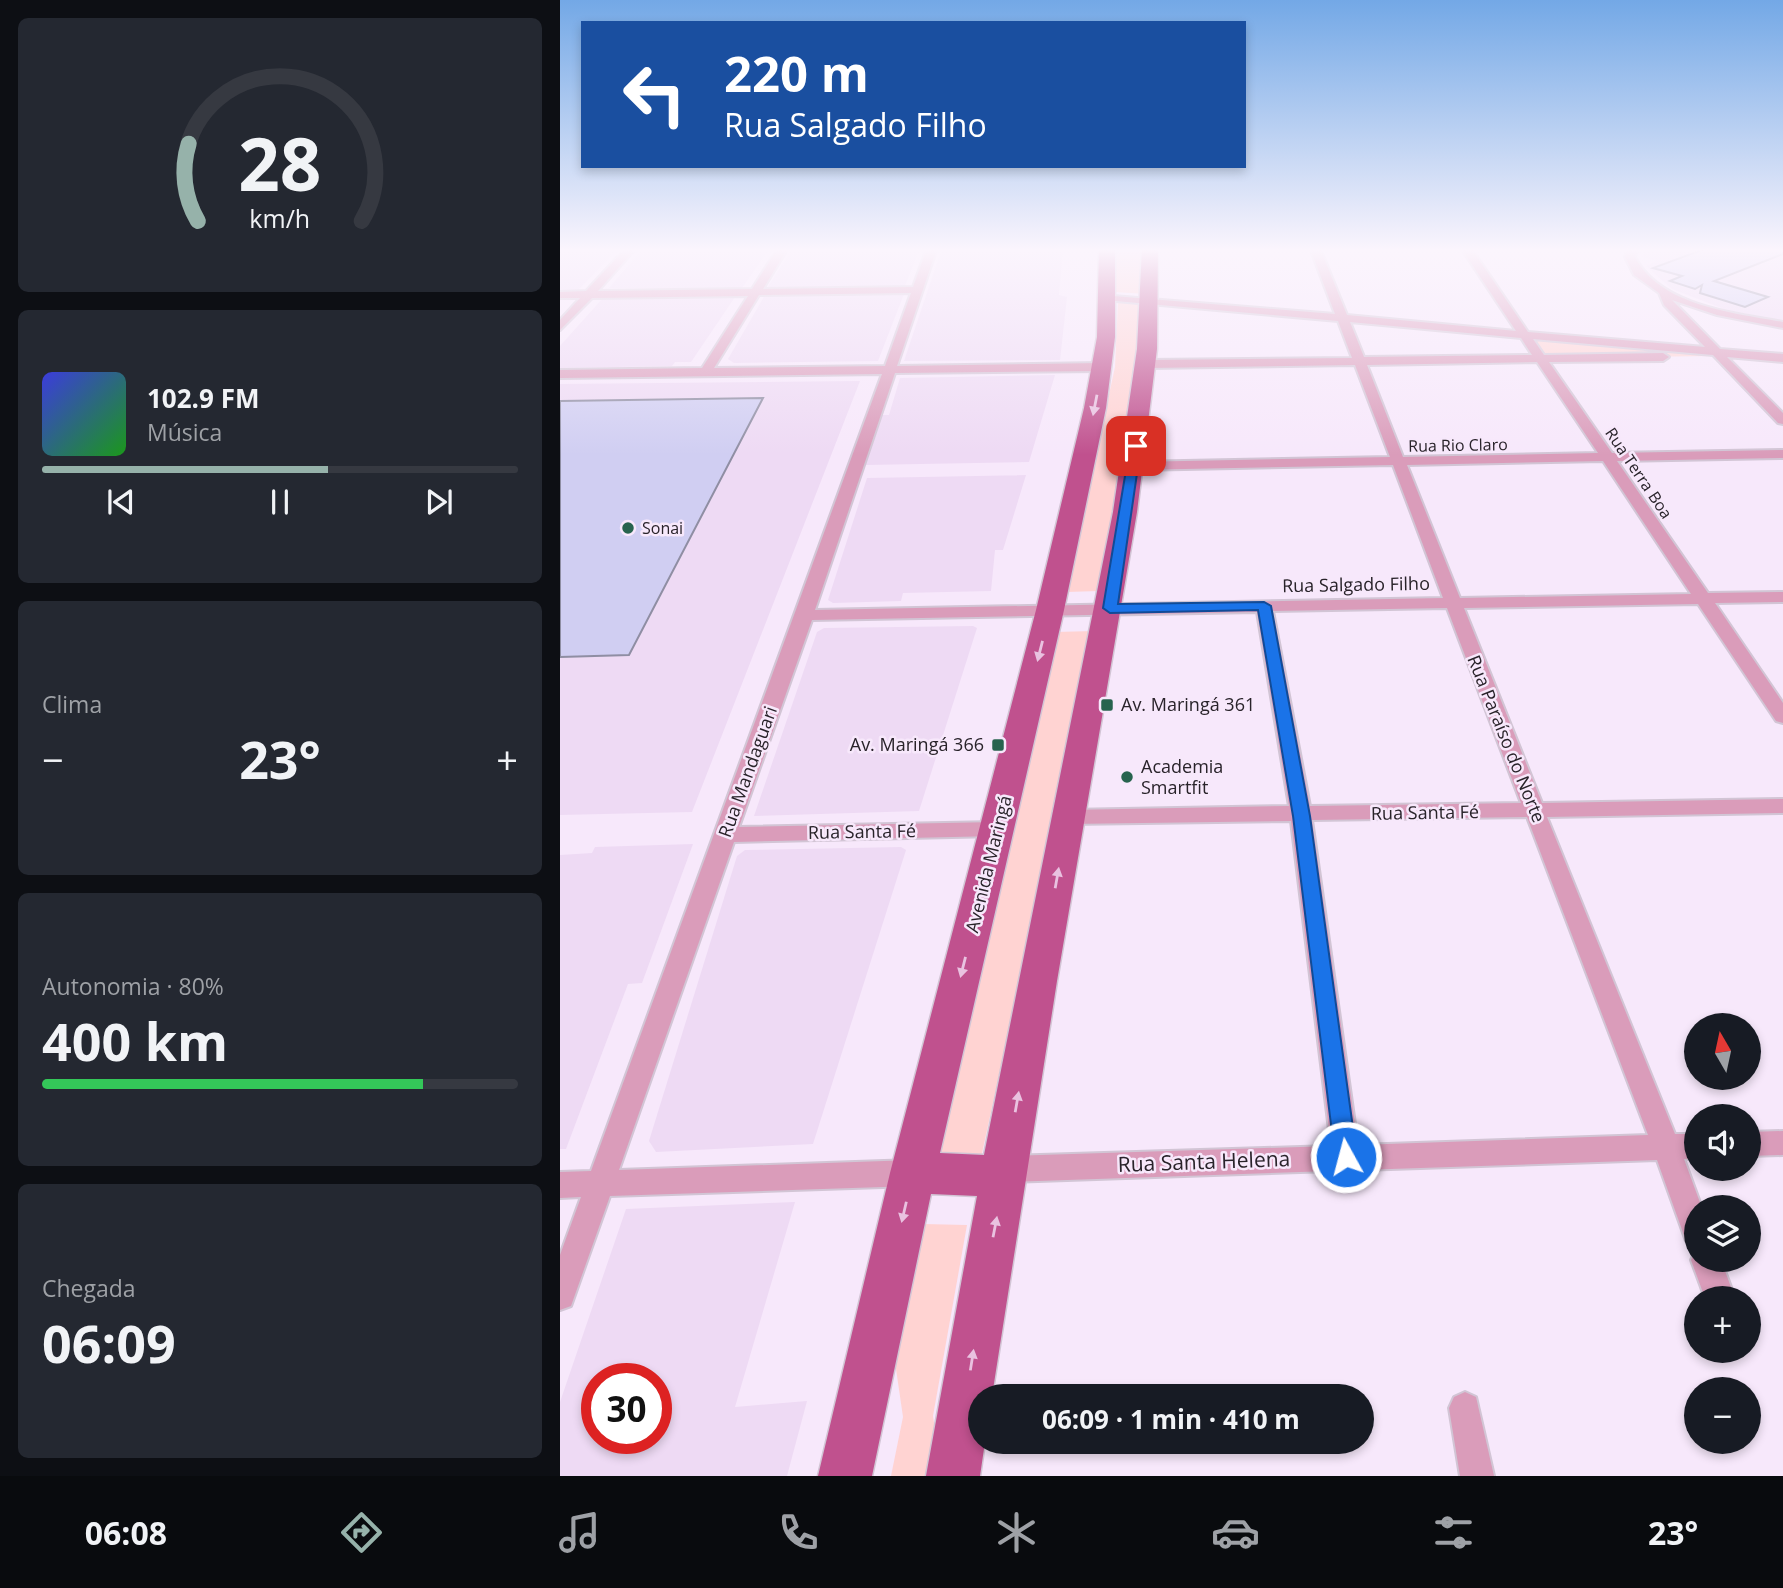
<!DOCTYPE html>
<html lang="pt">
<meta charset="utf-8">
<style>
:root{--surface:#171b24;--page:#242831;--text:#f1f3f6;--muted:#9ea1a6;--line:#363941;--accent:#96b2aa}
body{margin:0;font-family:"Open Sans",sans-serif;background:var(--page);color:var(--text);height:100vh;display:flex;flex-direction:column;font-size:26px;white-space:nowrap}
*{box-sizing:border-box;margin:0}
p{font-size:23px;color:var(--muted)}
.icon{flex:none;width:38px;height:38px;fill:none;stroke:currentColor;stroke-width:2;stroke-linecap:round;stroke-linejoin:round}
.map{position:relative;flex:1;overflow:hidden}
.panel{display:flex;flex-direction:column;gap:18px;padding:18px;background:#0d0f14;width:560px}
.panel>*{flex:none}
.hud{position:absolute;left:21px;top:21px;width:665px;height:147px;border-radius:0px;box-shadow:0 4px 10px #0003;background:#1a4fa0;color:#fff;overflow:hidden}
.needle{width:46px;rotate:351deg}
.buttons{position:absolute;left:1124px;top:1013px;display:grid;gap:14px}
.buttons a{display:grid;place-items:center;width:77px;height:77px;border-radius:50%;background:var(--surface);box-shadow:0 4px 10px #0003;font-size:35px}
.speed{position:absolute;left:21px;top:1363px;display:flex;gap:14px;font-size:35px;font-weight:700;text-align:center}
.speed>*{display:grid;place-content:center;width:91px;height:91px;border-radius:50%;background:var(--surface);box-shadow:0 4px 10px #0003;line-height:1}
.speed .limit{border:10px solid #d22;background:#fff;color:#111}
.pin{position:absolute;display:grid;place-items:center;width:60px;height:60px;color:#fff;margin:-30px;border-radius:14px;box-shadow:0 4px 10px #0006}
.me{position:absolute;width:77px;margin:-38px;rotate:353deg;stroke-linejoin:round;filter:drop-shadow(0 0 5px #0008)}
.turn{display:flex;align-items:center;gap:24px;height:147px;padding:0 28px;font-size:32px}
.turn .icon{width:91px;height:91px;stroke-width:2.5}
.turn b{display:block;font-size:49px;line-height:60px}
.big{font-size:52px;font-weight:700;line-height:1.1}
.panel .tile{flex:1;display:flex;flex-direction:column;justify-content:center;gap:10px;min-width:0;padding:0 24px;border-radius:10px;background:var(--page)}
.panel .dial{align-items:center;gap:0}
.dial svg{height:182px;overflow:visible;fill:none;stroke:var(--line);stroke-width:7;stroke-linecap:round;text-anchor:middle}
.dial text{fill:var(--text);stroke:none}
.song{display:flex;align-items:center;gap:21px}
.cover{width:84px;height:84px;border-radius:10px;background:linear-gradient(135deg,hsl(240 70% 55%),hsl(120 70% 35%))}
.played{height:7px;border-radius:4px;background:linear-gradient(90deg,var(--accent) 60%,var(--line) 60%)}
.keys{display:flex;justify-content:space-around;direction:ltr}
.heat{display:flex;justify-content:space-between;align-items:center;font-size:38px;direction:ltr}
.charge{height:10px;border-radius:5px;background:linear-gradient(90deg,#34c759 80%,var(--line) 0)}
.trip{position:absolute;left:408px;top:1384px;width:406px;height:70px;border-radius:35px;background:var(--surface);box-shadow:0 4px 10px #0003;font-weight:700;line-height:70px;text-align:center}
.tabs{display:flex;height:112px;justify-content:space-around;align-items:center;background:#090b0e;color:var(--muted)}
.tabs .icon{width:49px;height:49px}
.tabs .selected{color:var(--accent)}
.tabs b{font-size:32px;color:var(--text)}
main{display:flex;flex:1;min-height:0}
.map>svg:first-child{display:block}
.built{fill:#eedaf4;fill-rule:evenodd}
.green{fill:#ffd3d2}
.building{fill:#d0cef2;stroke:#8f8ea3;stroke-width:2}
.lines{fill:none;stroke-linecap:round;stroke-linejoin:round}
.street-casing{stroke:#d2c5d5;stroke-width:4}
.primary-casing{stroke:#d2c5d5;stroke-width:3}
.street{fill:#da9cba;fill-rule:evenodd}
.primary{fill:#c0518e;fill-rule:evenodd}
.oneway{fill:#e9c2e0}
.route{fill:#1a73e8;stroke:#114b97;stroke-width:2}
.poi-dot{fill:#27634e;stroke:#f7e8fb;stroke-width:2.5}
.labels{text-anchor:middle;stroke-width:5;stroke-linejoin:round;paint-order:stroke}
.far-street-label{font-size:16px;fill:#29232a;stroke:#f7e8fb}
.far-poi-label{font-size:16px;fill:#29232a;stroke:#f7e8fb;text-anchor:start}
.street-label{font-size:18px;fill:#29232a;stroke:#f7e8fb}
.poi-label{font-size:18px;fill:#29232a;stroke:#f7e8fb;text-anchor:start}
.near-street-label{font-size:21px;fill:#29232a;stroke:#f7e8fb}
</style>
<main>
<section class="panel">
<div class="tile dial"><svg viewBox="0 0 100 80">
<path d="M14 69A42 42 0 1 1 86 69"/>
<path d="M14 69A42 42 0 0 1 10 35" stroke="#96b2aa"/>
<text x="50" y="56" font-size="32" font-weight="700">28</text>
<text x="50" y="72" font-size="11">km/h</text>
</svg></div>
<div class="tile">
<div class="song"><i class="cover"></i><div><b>102.9 FM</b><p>Música</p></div></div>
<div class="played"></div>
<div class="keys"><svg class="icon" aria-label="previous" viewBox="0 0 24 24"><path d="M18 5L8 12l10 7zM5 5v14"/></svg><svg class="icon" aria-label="pause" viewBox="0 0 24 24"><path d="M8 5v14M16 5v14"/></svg><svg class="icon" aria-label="next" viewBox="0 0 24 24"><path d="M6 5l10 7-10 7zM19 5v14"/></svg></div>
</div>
<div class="tile"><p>Clima</p>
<div class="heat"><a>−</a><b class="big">23°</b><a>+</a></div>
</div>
<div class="tile"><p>Autonomia · 80%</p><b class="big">400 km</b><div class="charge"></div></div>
<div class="tile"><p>Chegada</p><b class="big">06:09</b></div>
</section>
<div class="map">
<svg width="1223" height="1476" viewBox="0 0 1223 1476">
<rect width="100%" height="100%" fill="#f7e8fb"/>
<!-- built -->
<g class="built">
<path d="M0,248H59L18,290H0Z"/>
<path d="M83,248H210L182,288H49Z"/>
<path d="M233,248H360L345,286L207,288Z"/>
<path d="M382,248H503L499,295L507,297L500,360L344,361Z"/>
<path d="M1087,248H1223V322L1164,309L1112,289L1086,266L1096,261L1082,257Z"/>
<path d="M344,294L318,361L174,363L168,359L205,295Z"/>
<path d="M172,296L175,297L131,362H115L112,366L0,368V346L43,298Z"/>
<path d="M495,375L469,462L305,465L320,415H329L340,378Z"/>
<path d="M300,381L132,812L0,815V384Z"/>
<path d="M466,475L443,550H435L431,591L343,593L341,601L273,603L268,600L307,478Z"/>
<path d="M413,626L417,628L359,811L194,816L257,632L264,628Z"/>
<path d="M133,844L82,983L68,984L6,1149H0V855L32,853L35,847Z"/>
<path d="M341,847L346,850L253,1144L96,1152L89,1141L177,856L185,850Z"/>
<path d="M235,1202L175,1407L247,1401L227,1476H0V1402L66,1209ZM37,1379H96V1438H37Z"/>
</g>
<!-- green -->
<g class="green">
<path d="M555,248H583L586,294L555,292Z"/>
<path d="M558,302L583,304L577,369L539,591L506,592L555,367Z"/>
<path d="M974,338L1154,355L1156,356L986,358Z"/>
<path d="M535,631L421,1158L371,1160L494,632Z"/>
<path d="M363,1224L407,1225L373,1416L380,1463L378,1476H331L343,1417L335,1362Z"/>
</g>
<!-- building -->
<g class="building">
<path d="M1147,248H1223V254L1154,281L1208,297L1185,307L1140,293L1142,285L1135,289L1110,281L1122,276L1093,268Z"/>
<path d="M203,398L69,655L0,657V401Z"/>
</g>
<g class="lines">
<defs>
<g id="street">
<path d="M66,248H76L38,291L192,289L218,248H228L203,289L353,287L367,248H377L337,366L543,363L549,367L543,371L335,373L255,610L883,598L833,465L574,470L567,466L574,462L830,457L795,365L587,368L581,364L587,360L792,358L778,321L545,300L540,297L541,295L775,314L750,248H760L787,315L956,331L901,248H911L968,332L1145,347L1104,305L1099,293L1074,275L1065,257L1068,248H1078L1075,257C1100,306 1174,313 1223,322V328L1157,315L1112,300L1160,349L1223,354V362L1167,357L1223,413V424L1218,423L1153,355L973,339L984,355L1103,353L1109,357L1103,361L989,362L1052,453L1223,450V458L1057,461L1148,593L1223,592V602L1155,603L1223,703V723L1216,721L1138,604L904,608L982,803L1223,799V813L987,817L1115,1134H1136V1158L1124,1159L1142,1208H1136V1245L1126,1241L1097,1160L446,1182L436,1178L432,1169L436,1160L446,1156L771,1146L731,821L508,824L501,822L498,817L501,812L508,810L729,806L697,612L252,620L179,827L437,822L444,824L447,829L444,834L437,836L174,842L59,1170L353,1160L363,1164L367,1173L363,1182L353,1186L50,1196L11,1306L0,1310V1255L21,1197L0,1198V1172L31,1171L322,374L0,378V370L142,368L188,296L32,298L0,330V320L20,298H0V292L26,291ZM351,293L325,366L154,368L199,295ZM790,322L961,338L972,355L804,357ZM977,362L1038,453L843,457L807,365ZM1043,461L1131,594L900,598L847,465ZM887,608L961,803L750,806L713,611ZM967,817L1088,1135L798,1145L752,820Z"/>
<path d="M1223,1131V1155L1188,1156V1132Z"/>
<path d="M1136,1250V1260H1161L1175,1298H1145L1131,1260Z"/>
<path d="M905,1392L916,1397L934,1476H900L889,1408L894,1397Z"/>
</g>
<path id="primary" d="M539,248H555V337L546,408L504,610L380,1153L424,1155L553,512L577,349L582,248H598L597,349L577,512L497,981L432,1396H420V1442H425L420,1476H366L417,1196L371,1194L312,1476H258L330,1173L476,610L524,408L537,337Z"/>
</defs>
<!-- street casing -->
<use href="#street" class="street-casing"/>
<!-- primary casing -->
<use href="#primary" class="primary-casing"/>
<!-- street -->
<use href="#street" class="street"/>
<!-- primary -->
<use href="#primary" class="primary"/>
</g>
<!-- one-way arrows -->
<defs><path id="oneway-solid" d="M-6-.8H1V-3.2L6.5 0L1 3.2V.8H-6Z" transform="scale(1.75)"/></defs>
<g class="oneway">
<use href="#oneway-solid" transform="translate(535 405) rotate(101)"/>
<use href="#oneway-solid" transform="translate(480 651) rotate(104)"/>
<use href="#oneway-solid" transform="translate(497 878) rotate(-80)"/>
<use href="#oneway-solid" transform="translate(403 967) rotate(104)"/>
<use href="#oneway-solid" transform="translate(457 1102) rotate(-80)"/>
<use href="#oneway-solid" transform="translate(344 1212) rotate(103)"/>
<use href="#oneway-solid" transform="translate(435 1227) rotate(-79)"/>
<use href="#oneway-solid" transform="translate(412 1360) rotate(-81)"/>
</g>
<!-- sky -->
<linearGradient id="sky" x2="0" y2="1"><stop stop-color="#73a8e6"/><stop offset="0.55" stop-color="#fbf5fd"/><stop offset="1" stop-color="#fbf5fd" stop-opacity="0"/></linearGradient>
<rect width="1223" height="455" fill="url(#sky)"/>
<!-- route -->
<path class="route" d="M576,443L581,446L558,604L704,602L711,606L750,816L797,1157L794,1165L786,1168L778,1165L775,1157L733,816L698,610L550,613L543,608L570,446Z"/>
<!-- markers -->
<g class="poi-dot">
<circle cx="68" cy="528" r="7"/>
<rect x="540" y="698" width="14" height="14" rx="3.5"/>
<rect x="431" y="738" width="14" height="14" rx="3.5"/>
<circle cx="567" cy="777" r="7"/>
</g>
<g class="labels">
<!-- far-street labels -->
<g class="far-street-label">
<text transform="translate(898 445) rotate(-1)" y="6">Rua Rio Claro</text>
<text transform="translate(1079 473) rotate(56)" y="6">Rua Terra Boa</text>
</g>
<!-- far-poi labels -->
<g class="far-poi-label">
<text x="82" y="534">Sonai</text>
</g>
<!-- street labels -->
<g class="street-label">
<text transform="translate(796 585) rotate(-1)" y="6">Rua Salgado Filho</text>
<text transform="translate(946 739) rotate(68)" y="6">Rua Paraíso do Norte</text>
<text transform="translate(188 772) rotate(-70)" y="6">Rua Mandaguari</text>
<text transform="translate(865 813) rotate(-1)" y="6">Rua Santa Fé</text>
<text transform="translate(302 832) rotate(-1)" y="6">Rua Santa Fé</text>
<text transform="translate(429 864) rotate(-76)" y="6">Avenida Maringá</text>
</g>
<!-- poi labels -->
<g class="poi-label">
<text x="561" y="711">Av. Maringá 361</text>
<text x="424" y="751" text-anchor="end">Av. Maringá 366</text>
<text x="581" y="773">Academia<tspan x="581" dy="21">Smartfit</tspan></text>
</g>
<!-- near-street labels -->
<g class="near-street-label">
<text transform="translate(644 1162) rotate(-2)" y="7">Rua Santa Helena</text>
</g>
</g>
</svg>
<div class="buttons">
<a><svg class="needle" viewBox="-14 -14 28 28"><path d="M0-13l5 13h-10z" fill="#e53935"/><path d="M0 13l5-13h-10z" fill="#9ea1a6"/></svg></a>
<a><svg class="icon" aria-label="sound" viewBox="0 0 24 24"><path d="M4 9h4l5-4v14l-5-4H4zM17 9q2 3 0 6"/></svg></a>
<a><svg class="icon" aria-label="layers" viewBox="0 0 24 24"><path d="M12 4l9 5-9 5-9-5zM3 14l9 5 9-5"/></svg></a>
<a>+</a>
<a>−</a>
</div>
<div class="speed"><div class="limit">30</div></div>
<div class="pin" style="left:576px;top:446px;background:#d93025"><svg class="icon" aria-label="arrive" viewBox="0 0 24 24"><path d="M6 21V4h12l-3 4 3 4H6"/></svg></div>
<svg class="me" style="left:786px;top:1157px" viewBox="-20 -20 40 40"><circle r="17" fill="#1a73e8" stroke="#fff" stroke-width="3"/><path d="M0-11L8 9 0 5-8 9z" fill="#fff"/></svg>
<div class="trip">06:09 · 1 min · 410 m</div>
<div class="hud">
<div class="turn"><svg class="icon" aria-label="left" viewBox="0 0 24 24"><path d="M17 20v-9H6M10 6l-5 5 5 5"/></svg><div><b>220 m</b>Rua Salgado Filho</div></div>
</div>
</div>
</main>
<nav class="tabs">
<b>06:08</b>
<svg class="icon selected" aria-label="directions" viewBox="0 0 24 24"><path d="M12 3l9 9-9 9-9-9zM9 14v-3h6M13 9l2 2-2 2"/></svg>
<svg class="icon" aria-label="music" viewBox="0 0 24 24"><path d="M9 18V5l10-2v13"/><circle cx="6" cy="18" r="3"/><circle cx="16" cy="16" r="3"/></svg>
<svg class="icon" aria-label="phone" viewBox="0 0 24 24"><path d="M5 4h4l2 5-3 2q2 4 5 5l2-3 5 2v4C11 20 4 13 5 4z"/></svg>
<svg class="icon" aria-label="climate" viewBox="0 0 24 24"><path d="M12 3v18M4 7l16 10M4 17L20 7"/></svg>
<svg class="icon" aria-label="car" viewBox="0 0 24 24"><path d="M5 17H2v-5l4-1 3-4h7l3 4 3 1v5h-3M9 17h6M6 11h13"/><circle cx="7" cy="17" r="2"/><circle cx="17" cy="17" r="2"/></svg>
<svg class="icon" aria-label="filters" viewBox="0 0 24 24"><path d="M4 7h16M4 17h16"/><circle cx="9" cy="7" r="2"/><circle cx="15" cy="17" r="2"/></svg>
<b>23°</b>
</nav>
